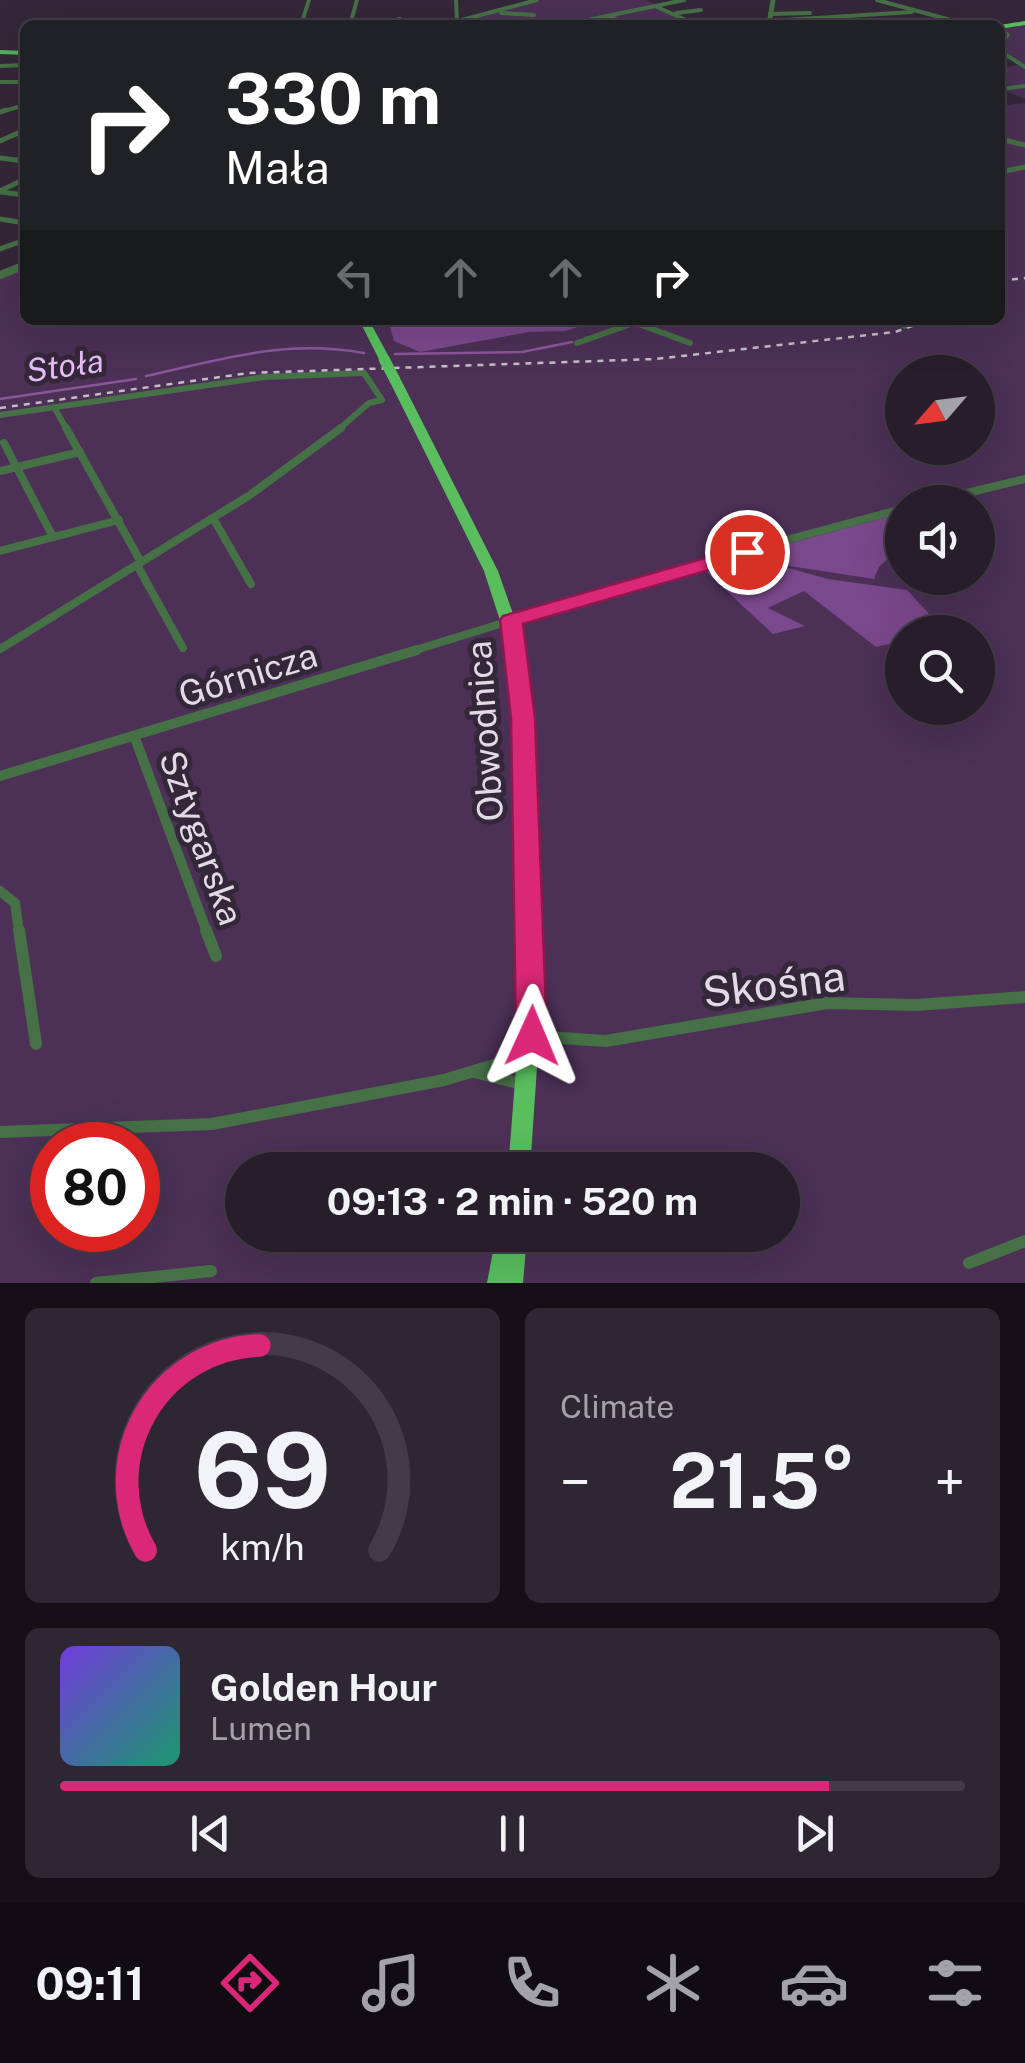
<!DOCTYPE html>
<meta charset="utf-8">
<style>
:root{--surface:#271d2b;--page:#2f2633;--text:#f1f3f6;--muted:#a4a2a9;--line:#433b47;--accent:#db2777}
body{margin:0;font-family:"Public Sans",sans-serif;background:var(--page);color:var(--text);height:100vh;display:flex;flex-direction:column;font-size:38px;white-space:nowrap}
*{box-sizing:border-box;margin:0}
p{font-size:32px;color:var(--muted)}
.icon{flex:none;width:55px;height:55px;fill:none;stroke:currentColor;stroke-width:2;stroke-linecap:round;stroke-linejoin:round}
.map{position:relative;height:1283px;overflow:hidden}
.details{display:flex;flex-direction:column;gap:25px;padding:25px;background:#151018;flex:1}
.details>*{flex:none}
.guide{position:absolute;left:20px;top:20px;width:985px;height:305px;border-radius:15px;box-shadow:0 10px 40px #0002,0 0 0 2px var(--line);background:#202124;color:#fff;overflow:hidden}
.needle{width:65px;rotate:242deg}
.fabs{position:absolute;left:885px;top:355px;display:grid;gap:20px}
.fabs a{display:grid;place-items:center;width:110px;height:110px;border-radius:50%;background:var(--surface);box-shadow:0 10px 40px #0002,0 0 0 2px var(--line);font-size:50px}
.speed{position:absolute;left:30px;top:1122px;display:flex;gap:20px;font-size:50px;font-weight:700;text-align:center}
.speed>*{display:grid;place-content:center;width:130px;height:130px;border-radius:50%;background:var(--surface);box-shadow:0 10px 40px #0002,0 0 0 2px var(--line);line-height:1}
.speed .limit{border:15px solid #d22;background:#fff;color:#111}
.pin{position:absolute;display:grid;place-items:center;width:85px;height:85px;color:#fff;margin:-42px;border:5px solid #fff;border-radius:50%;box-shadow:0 2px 10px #0007}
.me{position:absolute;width:110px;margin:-55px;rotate:1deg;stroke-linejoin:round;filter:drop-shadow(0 0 8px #0008)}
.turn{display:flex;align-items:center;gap:35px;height:210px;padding:0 40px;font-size:45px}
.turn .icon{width:130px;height:130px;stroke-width:2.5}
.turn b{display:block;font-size:70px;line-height:85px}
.lanes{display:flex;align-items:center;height:95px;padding:0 40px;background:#0003;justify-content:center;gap:50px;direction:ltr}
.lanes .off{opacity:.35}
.big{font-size:75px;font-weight:700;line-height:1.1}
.details .card{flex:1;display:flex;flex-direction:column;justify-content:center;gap:15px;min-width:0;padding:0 35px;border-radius:15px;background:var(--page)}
.details .dial{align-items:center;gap:0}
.dial svg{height:260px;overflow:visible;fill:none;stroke:var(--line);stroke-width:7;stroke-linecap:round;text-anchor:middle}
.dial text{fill:var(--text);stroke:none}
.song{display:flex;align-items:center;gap:30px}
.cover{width:120px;height:120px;border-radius:15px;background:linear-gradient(135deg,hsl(260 70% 55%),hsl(160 70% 35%))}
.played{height:10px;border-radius:5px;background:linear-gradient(90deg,var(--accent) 85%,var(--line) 85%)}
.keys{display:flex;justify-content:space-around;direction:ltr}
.heat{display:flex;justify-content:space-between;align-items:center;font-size:55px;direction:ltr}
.details .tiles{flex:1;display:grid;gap:25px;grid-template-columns:1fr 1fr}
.card:last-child{grid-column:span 2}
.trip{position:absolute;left:225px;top:1152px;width:575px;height:100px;border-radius:50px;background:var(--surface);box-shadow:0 10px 40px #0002,0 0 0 2px var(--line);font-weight:700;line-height:100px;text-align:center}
.menu{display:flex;height:160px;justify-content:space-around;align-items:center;background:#100c11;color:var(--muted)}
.menu .icon{width:70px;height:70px}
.menu .on{color:var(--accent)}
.menu b{font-size:45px;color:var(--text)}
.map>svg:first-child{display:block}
.green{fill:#4c3056;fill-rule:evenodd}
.forest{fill:#7a488c}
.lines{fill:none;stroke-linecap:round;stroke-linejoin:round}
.stream{stroke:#89569b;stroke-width:2.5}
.minor-far5{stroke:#467046;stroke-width:4}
.minor-far4{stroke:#467046;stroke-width:5}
.minor-far3{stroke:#467046;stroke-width:6}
.minor-far2{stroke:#467046;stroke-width:8}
.minor-far1{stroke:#467046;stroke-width:10}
.minor{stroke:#467046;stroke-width:12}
.tertiary-far1{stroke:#467046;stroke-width:5}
.tertiary{stroke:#467046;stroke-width:8}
.primary{fill:#56b15a;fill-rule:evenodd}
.trunk{fill:#58be5e;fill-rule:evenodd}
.rail{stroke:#c5bcc8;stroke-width:2.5;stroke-dasharray:6 6;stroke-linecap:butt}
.trunk-bridge{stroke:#58be5e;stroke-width:11}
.route{fill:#db2777;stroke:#8e194d;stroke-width:2.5}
.labels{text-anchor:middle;stroke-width:10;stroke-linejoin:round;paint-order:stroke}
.far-water-label{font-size:32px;font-style:italic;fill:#e6bcf5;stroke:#342739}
.street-label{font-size:35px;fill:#e2dae5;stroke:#342739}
.near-street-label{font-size:42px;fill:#e2dae5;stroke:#342739}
</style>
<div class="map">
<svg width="1025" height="1283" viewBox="0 0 1025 1283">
<rect width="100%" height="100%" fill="#342739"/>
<!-- green -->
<g class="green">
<path d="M542,0H646L696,25H449Z"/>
<path d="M1025,25V99L1004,90L1015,88L1000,81V68L1020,65L1000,49L1008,35L1002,29Z"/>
<path d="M1025,103V1283H0V278L25,269V320H1000V106ZM902,372H978V448H902ZM902,502H978V578H902ZM902,632H978V708H902ZM52,1145H138V1230H52ZM242,1170H782V1235H242Z"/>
</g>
<!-- forest -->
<g class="forest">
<path d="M388,320H600L565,331L529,332L420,352L394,341Z"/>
<path d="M902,513V546L879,567L874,579L783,565L751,554Z"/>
<path d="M748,557L828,579L907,590L945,631L902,632V641L876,647L804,591L768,608L805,626L773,634L702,568Z"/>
</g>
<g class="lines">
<!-- stream -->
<g class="stream">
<path d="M395,354L522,352L572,342"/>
<path d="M146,376C223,359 285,339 364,353"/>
<path d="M0,399L136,379"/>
</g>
<!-- minor-far5 -->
<g class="minor-far5">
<path d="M456,0L457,22"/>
<path d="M877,0L969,25"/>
<path d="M657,7L697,25"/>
<path d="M501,13L534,15"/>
<path d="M676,13L701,10"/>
<path d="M770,14L810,13"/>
<path d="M611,17L631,25"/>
<path d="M769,21L912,12"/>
<path d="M301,25L309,0"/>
<path d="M350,25L357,0"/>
<path d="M374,25L400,19"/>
<path d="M443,25L537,0"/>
<path d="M564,25L684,0"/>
<path d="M1000,28L1008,35L1000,45"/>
<path d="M1000,51L1025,67"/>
<path d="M0,66L25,65"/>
<path d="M0,82H25"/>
<path d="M1000,89L1025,86"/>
<path d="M0,112L25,105"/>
</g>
<!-- minor-far4 -->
<g class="minor-far4">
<path d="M0,112L6,110"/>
<path d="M1000,139L1025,145"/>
<path d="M0,141L25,130"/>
<path d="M0,158L25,161"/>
<path d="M1000,172L1025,167"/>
<path d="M0,191L25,179"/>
<path d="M0,192L25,195"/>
<path d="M0,219L25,223"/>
<path d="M0,249L25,240"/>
</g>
<!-- minor-far3 -->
<g class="minor-far3">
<path d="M897,320L905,326"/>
<path d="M636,323L690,343"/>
<path d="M577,343L642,320"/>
<path d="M54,407L67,430"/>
<path d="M0,415L265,377L364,373L382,400L369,403L338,430"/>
</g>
<!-- minor-far2 -->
<g class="minor-far2">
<path d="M66,428L141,562"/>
<path d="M4,443L53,537"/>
<path d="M0,471L80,452"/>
<path d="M930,502L1025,479"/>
<path d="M213,518L251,584"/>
<path d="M0,551L119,520"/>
<path d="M137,565L183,648"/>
<path d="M0,649L250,495L341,428"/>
<path d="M409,652L675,570L902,509"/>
</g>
<!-- minor-far1 -->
<g class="minor-far1">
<path d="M135,738L207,932"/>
<path d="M0,776L417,650"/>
<path d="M0,891L15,903L19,932"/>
</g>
<!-- minor -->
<g class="minor">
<path d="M19,930L36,1044"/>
<path d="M206,930L216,956"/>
<path d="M531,1036L606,1041L827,1003L916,1005L1025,997"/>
<path d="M474,1072L522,1084"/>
<path d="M0,1132L212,1124L444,1080L528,1055"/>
<path d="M969,1263L1025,1241"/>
<path d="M96,1283L211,1271"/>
</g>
<!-- tertiary-far1 -->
<path class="tertiary-far1" d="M769,25L773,0"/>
<!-- tertiary -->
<path class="tertiary" d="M0,275L25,265"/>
<!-- primary -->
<path class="primary" d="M0,50L25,51V55L0,54Z"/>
<!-- trunk -->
<g class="trunk">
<path d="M1025,21V25L1000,29V25Z"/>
<path d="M359,320H369L390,359L388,361H380Z"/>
<path d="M395,377L401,380L498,571L524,645L543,979L530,1170H508L523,979L508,645L484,571L389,380Z"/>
<path d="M496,1235H520L519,1238L522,1239L526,1247L523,1283H487Z"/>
</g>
<!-- rail -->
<g class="rail">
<path d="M1000,281L1025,278"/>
<path d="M0,408L249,373L655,359L895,332L930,320"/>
</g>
<!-- trunk-bridge -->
<path class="trunk-bridge" d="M384,359L395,380"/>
</g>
<!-- route -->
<path class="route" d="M747,546L757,552L754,557L523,624L535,718L547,1036L542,1045L532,1049L521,1045L516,1036L511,718L500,620L503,616Z"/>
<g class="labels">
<!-- far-water labels -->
<g class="far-water-label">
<text transform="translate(65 366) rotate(-8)" y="11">Stoła</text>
</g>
<!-- street labels -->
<g class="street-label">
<text transform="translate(248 675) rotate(-17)" y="12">Górnicza</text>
<text transform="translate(485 731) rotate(-94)" y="12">Obwodnica</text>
<text transform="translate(201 838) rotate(70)" y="12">Sztygarska</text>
</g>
<!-- near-street labels -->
<g class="near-street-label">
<text transform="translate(774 984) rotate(-7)" y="15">Skośna</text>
</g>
</g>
</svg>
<div class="fabs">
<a><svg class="needle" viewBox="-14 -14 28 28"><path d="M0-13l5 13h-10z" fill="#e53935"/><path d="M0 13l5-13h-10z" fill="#a4a2a9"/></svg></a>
<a><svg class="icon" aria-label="sound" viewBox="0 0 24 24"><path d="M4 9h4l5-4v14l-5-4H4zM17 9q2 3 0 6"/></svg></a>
<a><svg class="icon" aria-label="search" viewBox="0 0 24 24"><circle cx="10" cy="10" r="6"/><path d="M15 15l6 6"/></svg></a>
</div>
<div class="speed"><div class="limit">80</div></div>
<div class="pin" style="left:747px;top:552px;background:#d93025"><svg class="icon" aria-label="arrive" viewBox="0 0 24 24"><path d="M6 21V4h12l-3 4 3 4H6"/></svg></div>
<svg class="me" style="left:532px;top:1036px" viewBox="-20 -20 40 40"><path d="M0-17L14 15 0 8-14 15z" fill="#db2777" stroke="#fff" stroke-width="4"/></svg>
<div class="trip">09:13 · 2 min · 520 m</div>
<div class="guide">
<div class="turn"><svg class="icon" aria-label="right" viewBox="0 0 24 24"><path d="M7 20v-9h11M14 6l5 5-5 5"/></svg><div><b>330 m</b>Mała</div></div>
<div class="lanes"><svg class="icon off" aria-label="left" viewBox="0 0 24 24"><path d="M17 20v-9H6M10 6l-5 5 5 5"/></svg><svg class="icon off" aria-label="ahead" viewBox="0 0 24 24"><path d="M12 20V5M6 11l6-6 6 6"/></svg><svg class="icon off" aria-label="ahead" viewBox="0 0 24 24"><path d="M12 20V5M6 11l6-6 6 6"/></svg><svg class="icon" aria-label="right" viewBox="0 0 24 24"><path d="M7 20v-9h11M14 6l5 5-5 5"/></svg></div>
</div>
</div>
<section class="details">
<div class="tiles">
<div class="card dial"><svg viewBox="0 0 100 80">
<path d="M14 69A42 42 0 1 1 86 69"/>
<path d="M14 69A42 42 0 0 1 49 6" stroke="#db2777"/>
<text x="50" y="56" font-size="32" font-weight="700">69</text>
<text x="50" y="72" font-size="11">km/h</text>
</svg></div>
<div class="card"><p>Climate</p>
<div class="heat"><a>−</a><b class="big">21.5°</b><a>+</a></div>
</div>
<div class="card">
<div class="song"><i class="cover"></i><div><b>Golden Hour</b><p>Lumen</p></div></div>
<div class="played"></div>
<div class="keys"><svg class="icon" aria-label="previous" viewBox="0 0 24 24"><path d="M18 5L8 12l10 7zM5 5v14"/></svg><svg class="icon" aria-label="pause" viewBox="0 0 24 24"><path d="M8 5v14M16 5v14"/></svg><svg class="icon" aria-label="next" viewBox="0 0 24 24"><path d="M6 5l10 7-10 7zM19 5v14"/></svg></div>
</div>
</div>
</section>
<nav class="menu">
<b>09:11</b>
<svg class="icon on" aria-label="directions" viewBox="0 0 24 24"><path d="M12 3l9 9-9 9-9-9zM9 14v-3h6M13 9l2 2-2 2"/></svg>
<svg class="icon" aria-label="music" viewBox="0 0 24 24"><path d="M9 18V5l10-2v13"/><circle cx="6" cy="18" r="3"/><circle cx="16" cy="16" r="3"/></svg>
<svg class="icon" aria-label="phone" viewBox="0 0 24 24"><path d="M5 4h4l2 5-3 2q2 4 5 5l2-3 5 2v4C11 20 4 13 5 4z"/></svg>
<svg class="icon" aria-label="climate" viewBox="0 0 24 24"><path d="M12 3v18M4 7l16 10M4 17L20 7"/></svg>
<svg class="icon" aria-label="car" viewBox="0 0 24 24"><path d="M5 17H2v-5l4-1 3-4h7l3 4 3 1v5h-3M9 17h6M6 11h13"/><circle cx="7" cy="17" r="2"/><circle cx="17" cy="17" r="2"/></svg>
<svg class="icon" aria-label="filters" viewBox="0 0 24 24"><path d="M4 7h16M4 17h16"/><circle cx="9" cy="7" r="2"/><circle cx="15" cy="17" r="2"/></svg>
</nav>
